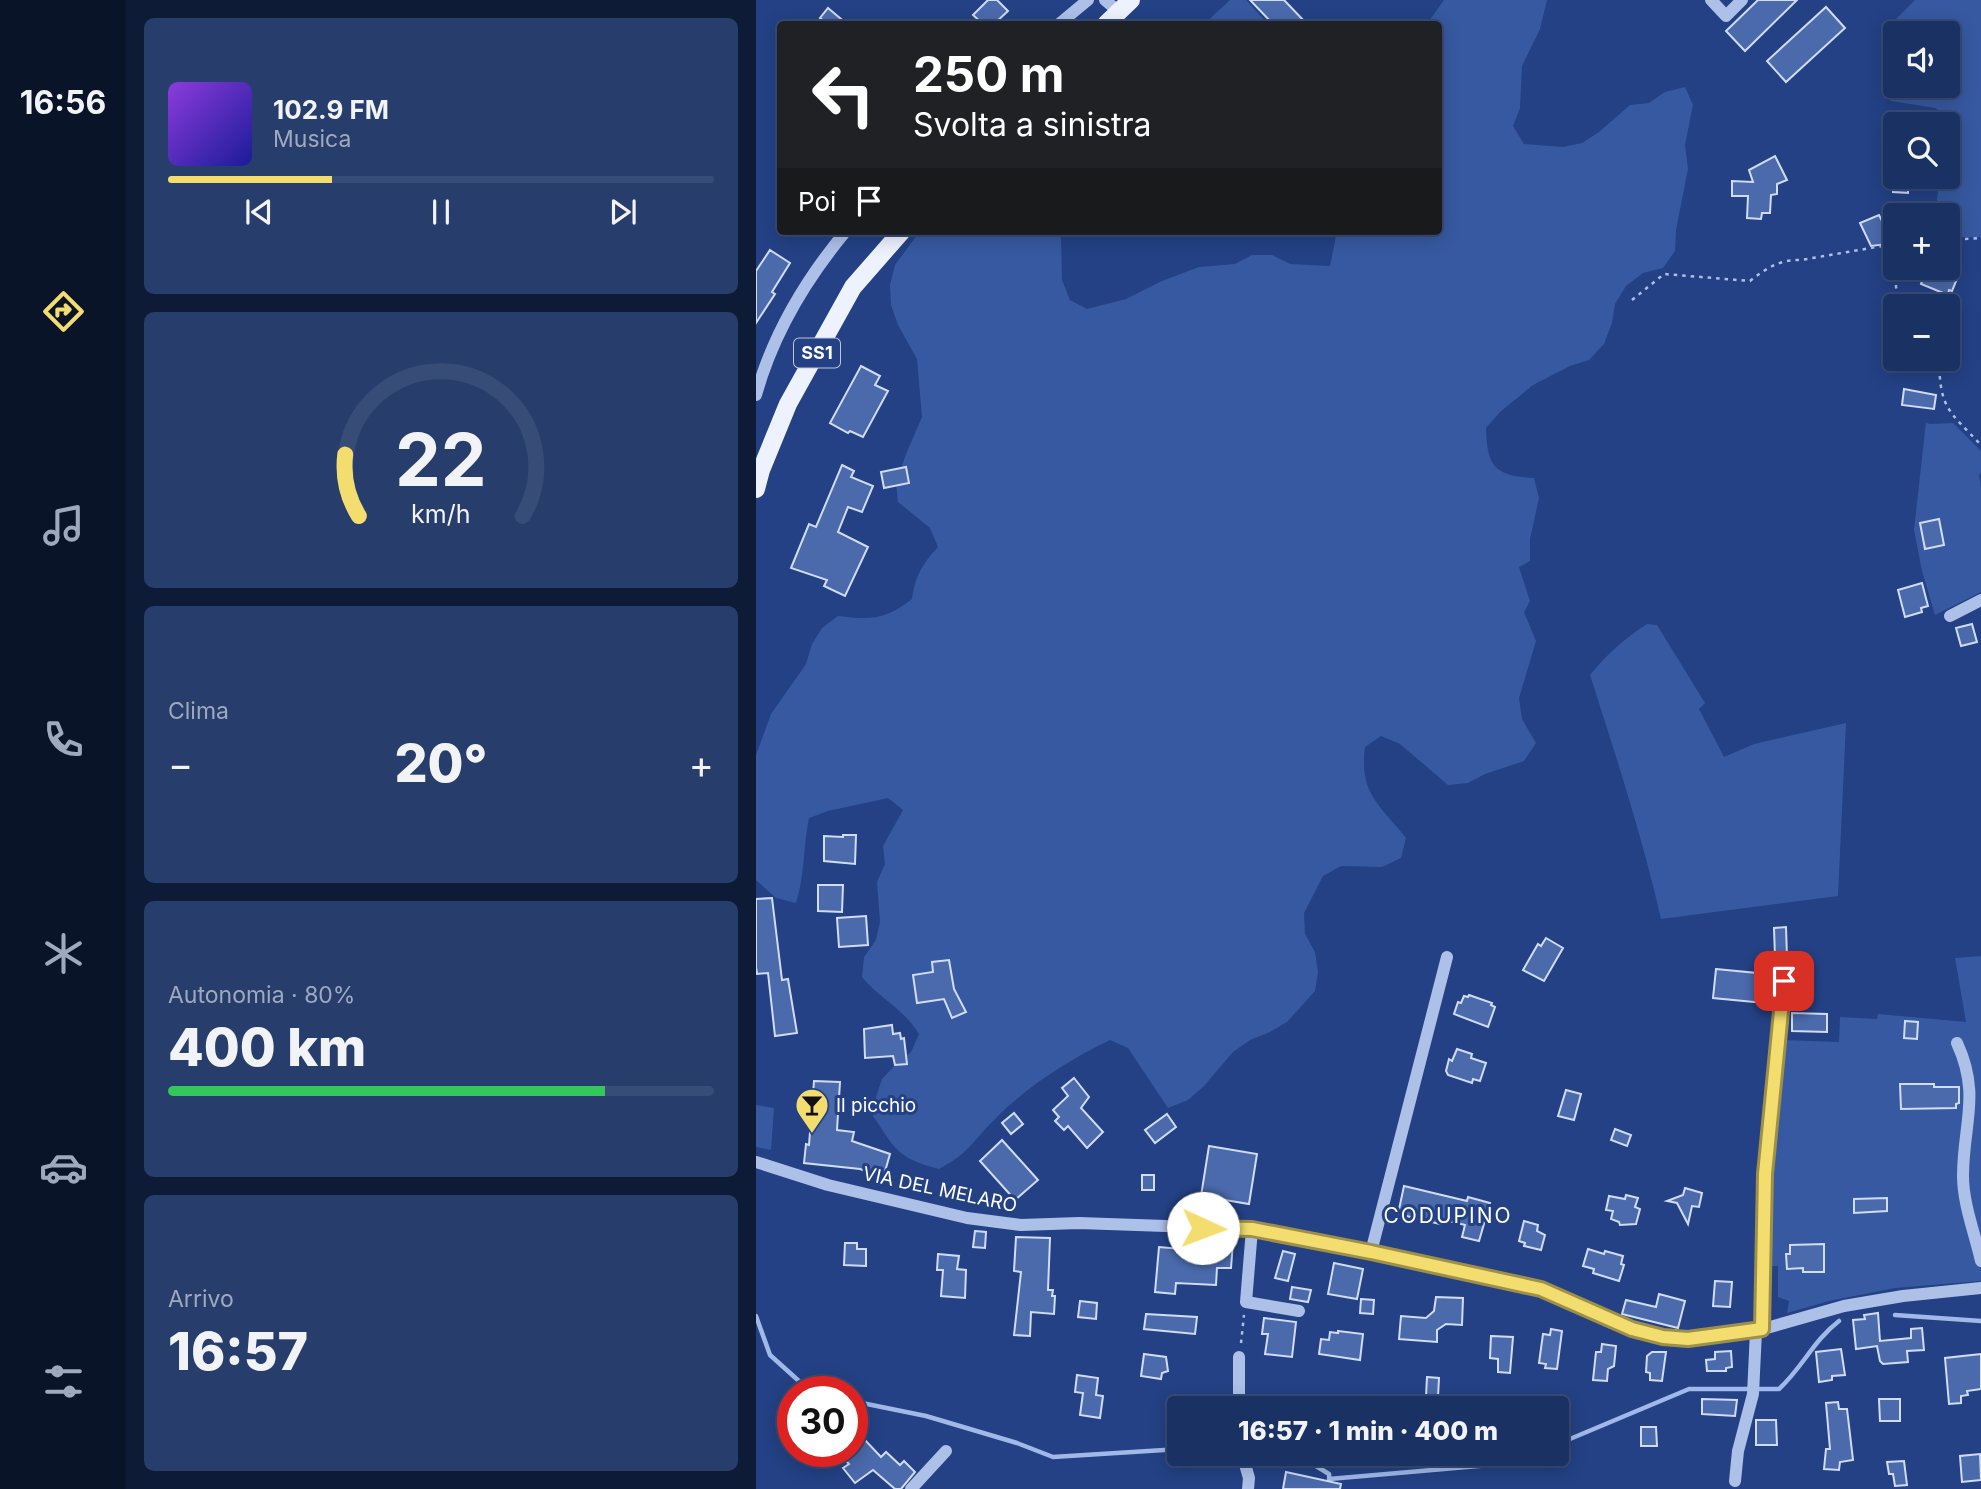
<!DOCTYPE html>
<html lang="it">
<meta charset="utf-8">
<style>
:root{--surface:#1a3163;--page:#273d6c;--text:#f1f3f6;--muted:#9fa9be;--line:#384c78;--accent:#f3dd6f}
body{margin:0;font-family:Inter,sans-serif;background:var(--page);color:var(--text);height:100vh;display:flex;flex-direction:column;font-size:26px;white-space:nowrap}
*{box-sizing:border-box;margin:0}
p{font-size:23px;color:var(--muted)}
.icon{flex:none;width:38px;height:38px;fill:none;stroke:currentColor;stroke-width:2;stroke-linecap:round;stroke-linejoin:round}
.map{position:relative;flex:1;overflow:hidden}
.panel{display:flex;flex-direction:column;gap:18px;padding:18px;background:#0e1b36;width:630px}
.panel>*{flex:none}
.hud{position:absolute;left:21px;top:21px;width:665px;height:214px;border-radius:7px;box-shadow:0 4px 18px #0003,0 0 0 2px var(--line);background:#202124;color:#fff;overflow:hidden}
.fabs{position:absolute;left:1127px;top:21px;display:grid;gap:14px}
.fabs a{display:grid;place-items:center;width:77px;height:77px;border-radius:7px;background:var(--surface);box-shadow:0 4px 18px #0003,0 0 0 2px var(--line);font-size:35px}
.speed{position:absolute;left:21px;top:1376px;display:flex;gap:14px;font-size:35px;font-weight:700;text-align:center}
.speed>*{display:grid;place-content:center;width:91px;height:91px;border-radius:50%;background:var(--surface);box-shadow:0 4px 18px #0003,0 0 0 2px var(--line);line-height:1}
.speed .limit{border:10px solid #d22;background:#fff;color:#111}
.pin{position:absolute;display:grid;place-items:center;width:60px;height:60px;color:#fff;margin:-30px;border-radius:14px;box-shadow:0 4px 10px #0006}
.me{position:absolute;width:77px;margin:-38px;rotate:92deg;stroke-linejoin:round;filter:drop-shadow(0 0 5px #0008)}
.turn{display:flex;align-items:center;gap:24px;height:147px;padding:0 21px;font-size:32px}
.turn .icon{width:91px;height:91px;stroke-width:2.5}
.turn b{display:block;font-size:49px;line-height:60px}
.then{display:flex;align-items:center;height:66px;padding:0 21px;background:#0003;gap:14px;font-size:26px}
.big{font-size:52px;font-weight:800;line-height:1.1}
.panel .tile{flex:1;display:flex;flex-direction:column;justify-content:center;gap:10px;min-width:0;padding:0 24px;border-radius:10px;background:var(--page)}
.panel .dial{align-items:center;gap:0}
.dial svg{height:182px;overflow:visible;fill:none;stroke:var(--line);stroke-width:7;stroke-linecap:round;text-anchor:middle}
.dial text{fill:var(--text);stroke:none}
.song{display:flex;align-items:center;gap:21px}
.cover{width:84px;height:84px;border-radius:10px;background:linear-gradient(135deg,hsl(270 70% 55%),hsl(240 70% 35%))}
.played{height:7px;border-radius:4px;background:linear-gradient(90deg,var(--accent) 30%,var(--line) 30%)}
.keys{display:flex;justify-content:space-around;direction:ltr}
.heat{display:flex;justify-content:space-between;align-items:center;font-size:38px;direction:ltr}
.charge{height:10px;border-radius:5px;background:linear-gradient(90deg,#34c759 80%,var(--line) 0)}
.trip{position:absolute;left:411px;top:1396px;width:402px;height:70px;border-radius:7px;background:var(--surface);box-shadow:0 4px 18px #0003,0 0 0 2px var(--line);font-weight:800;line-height:70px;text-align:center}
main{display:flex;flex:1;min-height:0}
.tab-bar{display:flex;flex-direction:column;width:126px;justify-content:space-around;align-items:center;background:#0a1428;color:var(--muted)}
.tab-bar .icon{width:49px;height:49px}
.tab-bar .current{color:var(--accent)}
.tab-bar b{font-size:32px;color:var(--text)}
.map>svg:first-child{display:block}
.green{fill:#3759a1;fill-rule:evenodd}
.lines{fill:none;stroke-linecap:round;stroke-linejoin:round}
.stream{stroke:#a0b9e9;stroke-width:4.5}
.building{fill:#4b6aac;stroke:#d0dcf6;stroke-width:2}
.path{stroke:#acc0e8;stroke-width:2.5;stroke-dasharray:3.5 5;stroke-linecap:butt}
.minor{stroke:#acc0e8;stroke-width:12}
.major{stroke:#eef2fe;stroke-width:18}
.route-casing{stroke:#9e9048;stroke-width:18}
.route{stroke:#f3dd6f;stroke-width:12}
.labels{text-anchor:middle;stroke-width:6;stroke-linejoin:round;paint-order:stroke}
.shield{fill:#234184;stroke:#bdc6da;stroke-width:2}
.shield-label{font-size:18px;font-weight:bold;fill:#fff}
.poi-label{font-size:19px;fill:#fff;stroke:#234184;text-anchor:start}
.street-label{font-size:19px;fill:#fff;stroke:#234184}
.neighbourhood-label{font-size:21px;letter-spacing:2px;fill:#fff;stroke:#234184}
</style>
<main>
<nav class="tab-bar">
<b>16:56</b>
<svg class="icon current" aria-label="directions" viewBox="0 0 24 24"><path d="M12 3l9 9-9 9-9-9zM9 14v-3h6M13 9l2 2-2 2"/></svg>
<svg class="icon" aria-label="music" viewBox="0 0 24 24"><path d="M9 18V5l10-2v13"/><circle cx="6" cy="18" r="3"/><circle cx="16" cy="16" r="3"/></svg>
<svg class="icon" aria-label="phone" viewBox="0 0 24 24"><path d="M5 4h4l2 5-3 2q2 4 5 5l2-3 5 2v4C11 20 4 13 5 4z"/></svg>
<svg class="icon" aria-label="climate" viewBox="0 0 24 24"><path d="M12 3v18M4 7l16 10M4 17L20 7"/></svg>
<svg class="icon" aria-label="car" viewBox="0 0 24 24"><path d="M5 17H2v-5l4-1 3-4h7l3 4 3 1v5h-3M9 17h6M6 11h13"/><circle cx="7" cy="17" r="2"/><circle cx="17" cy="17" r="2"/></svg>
<svg class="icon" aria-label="filters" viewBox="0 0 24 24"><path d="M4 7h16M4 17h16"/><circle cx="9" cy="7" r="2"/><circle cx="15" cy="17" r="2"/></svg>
</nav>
<section class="panel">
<div class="tile">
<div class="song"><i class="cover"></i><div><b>102.9 FM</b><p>Musica</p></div></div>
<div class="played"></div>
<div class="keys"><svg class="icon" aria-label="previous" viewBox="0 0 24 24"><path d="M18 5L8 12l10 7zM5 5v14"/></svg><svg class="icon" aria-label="pause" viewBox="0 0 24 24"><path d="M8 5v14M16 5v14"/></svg><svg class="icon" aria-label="next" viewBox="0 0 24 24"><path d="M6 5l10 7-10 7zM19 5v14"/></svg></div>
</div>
<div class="tile dial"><svg viewBox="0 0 100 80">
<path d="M14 69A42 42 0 1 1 86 69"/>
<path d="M14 69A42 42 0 0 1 8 42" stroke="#f3dd6f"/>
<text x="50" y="56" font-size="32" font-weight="700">22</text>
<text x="50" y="72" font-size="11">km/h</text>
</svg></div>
<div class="tile"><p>Clima</p>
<div class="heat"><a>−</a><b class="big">20°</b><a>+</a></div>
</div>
<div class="tile"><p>Autonomia · 80%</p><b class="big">400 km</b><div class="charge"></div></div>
<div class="tile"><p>Arrivo</p><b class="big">16:57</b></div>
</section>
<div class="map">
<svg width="1225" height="1489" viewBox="0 0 1225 1489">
<rect width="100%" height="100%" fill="#234184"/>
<!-- green -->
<g class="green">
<path d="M474,0H490L512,24H487L481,20L476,24H448Z"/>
<path d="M688,0H791L784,29L766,66L764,108L757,126L768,144L807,147L826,143L843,132L874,105L893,103L909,92L929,87L937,105L929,145L932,169L920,230L919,251L907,268L887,273L870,286L859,304L856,323L848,344L833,360L814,366L777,385L744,412L730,428C731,467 739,476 778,478L783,498L774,539V561L763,567L774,601L768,612L780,641L763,698L766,719L780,743L768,761L729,774L712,783L692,785L644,744L625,736L609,747C603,793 623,804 650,838L645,858L626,867L585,866L567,876L548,913L549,934L559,952L562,972L559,991L531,1022L514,1032L494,1040L477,1052L448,1086L432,1100L412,1108L372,1048L354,1040C314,1059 270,1087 239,1119C216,1142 213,1153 183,1169C141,1158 140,1150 117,1116L120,1097L126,1079L139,1065L155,1052L163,1034C146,1007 125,1000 106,977L108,957L120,940L124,922L121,882L129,864L127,846L147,810L132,798L72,811L53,818C47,847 49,875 40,903L20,898L0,880V755L15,714L50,664L56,644L66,628L82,616C115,620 129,620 156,599C159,577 166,564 182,547L174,528L142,502L140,483L150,454L166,417L161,359L142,325L135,305L134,285L139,265L164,231H303L305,236L306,280L314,300L331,309L370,299L406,281L443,267L479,264L496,255H516L534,264L574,266L581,231H682V24H671Z"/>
<path d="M1159,0H1225V237H1192V215H1179L1184,177H1192L1191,115L1179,108L1135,101L1129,88L1128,73L1139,20ZM1192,33V86H1139V33Z"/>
<path d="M1170,422L1173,424L1197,423L1225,451V473L1223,475L1225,487V592L1179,615L1166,571L1158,530Z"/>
<path d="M891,624L901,625L949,703L943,709L968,757L998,744L1090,723L1082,896L905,919C886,836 860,756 834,675C850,655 869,638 891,624Z"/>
<path d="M1225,956V1281L1139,1288L1073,1301L1031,1313L1033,1301L1022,1297V1266H1012L1015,1175L1026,1040L1083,1042L1084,1017L1121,1019L1122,1014L1210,1022L1199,958Z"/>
<path d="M0,1105L18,1108L15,1150L0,1147Z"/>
</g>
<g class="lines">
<!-- stream -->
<g class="stream">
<path d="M1139,1315L1225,1321"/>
<path d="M0,1316L14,1355L54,1391"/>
<path d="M96,1401L170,1416L261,1443L297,1457L424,1449"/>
<path d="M802,1444L933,1389H1023C1046,1368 1058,1340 1083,1321"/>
<path d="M455,1454L560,1466L573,1474L574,1489"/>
<path d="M573,1479L757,1463L778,1454"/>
</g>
</g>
<!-- building -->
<g class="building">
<path d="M232,0H241L252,11L238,24H227L217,15Z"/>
<path d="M494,0H528L551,24H517Z"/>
<path d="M1002,0H1041L989,51L970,31Z"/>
<path d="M1070,7L1089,28L1030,82L1011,61Z"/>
<path d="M72,8L91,24H72L64,18Z"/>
<path d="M1019,156L1031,180L1021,184V194L1015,195L1014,213H1006L1005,219L991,218L992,196H976V181L997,182L993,170Z"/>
<path d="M1138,179L1152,182V193L1137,192Z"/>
<path d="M1123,215L1127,223L1131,221L1137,232L1129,235L1132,244L1115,246L1104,223Z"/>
<path d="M14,250L34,263L16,292L19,294L0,323V271Z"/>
<path d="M1171,268H1199L1196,271L1203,274L1196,291L1193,290L1192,295L1165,284Z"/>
<path d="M105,366L124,376L119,385L132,391L107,437L94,431L92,433L74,423Z"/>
<path d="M1148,389L1180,395L1178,409L1146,405Z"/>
<path d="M86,465L98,471L95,477L117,486L106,512L92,507L82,532L112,547L89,596L68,586L71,580L35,568L53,524L60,527Z"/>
<path d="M150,467L153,483L128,488L125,472Z"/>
<path d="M1183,519L1188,545L1169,549L1164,523Z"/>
<path d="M1166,583L1172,606L1165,608L1166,612L1149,617L1142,590Z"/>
<path d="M1216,624L1221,642L1205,646L1200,628Z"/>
<path d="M87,835H100L99,864L68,861V836L87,837Z"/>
<path d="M62,885H87L86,912L62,911Z"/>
<path d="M16,898L26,980L32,979L41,1033L19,1036L12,973L1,974L0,967V899Z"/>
<path d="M110,916L112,945L83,947L81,918Z"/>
<path d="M1030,927L1031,957H1019L1018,928Z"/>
<path d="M790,938L807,948L788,981L767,970L782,944L785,946Z"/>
<path d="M193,960L198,989L210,1012L196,1018L188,999L161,1003L157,975L177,972L176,962Z"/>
<path d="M960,969L1011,974L1008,1003L957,998Z"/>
<path d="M713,995L736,1003L735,1005L739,1007L732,1027L698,1014L702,1002L705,1003L708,996L712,997Z"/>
<path d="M1036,1013L1071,1014V1032L1036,1031Z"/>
<path d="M1149,1021L1162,1022L1161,1039L1148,1038Z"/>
<path d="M136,1025L137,1034L144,1033L145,1039L148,1038L151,1064L139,1065L137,1056L109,1058L108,1029Z"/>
<path d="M701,1049L716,1054L715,1058L730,1063L724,1081L717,1079L716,1083L692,1075L690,1071L693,1059L696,1061Z"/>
<path d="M318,1078L333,1097L325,1108L347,1132L331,1148L312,1126L308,1130L299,1121L303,1117L297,1110L312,1096L306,1088Z"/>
<path d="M58,1081L84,1082L81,1130L98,1132L96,1141L134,1154L128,1175L125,1177L104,1169L48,1163L50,1144L53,1145Z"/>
<path d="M1144,1084H1178V1087H1203V1103L1200,1104V1108L1145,1109Z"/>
<path d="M810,1090L825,1094L818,1120L802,1116Z"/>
<path d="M258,1113L267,1124L255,1134L246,1123Z"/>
<path d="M411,1114L420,1127L399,1143L389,1130Z"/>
<path d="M859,1129L875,1135L871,1146L855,1140Z"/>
<path d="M246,1140L282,1180L259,1200L224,1161Z"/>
<path d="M453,1146L501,1154L493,1204L445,1196Z"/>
<rect x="386" y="1175" width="12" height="15"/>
<path d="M648,1186L711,1201L712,1197L734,1203L723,1241L706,1237L709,1225L685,1219L684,1224L642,1214Z"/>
<path d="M929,1188L946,1193L943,1207L936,1206L932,1224L921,1203L911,1201L927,1195Z"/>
<path d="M870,1195L882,1198L879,1207L884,1209L880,1224L864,1225L863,1222L855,1219L857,1211L850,1210L853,1196L869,1199Z"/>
<path d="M1131,1198V1211L1098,1213V1199Z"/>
<path d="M768,1221L782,1225L781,1231L789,1235L785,1250L768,1246L769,1243L763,1241Z"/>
<path d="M219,1231L230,1232L229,1248L217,1247Z"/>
<path d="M260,1237L294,1238L292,1290H297L296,1296H299L298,1314L275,1312L274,1336L258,1335L265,1272L258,1271Z"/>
<path d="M449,1240L477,1242L475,1268H461L460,1285L420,1283L419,1294L399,1292L403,1247L449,1251Z"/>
<path d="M89,1243H101V1249H110V1266L88,1265Z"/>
<path d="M1068,1244V1272H1047V1268L1031,1269L1030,1254H1034V1245Z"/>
<path d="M832,1249L848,1254L849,1251L867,1256L865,1264L868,1265L863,1281L837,1273L838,1269L827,1266Z"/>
<path d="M527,1251L539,1254L532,1281L519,1278Z"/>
<path d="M182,1254L203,1256L201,1269L210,1270L209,1298L185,1296L187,1270H181Z"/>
<path d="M578,1263L607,1269L601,1299L572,1294Z"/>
<path d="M959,1281L976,1282L974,1307L957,1306Z"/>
<path d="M536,1287L555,1290L552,1302L534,1299Z"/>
<path d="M903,1294L929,1301L922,1328L866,1314L870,1300L900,1307Z"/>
<path d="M680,1297L707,1298L706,1325L690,1324L681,1330V1342L643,1339L645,1316L670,1318L678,1311Z"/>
<path d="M605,1299L618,1300L617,1314L604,1313Z"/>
<path d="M324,1301L341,1303L340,1319L322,1317Z"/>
<path d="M1122,1313L1124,1341L1155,1338V1329L1166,1328L1168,1350L1151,1351L1152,1362L1127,1364L1124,1361L1121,1346L1100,1349L1097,1320L1109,1319L1108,1315Z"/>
<path d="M390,1314L441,1317L439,1334L388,1329Z"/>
<path d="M508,1318L540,1322L536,1357L509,1354L512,1334H506Z"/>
<path d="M795,1329L806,1331L801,1369L789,1368L790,1364L783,1363L787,1334L794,1335Z"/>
<path d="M582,1331L607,1334L604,1360L563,1354L565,1339L573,1340L574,1332L582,1333Z"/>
<path d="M735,1336L757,1337L754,1373L742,1372V1359L734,1358Z"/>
<path d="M846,1344L860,1346L858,1366L852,1369L851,1381L837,1380L840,1352H845Z"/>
<path d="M1085,1349L1089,1375L1076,1376V1380L1063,1382L1060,1352Z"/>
<path d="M975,1351L976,1367L970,1368V1371H951L950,1360L959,1359V1352Z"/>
<path d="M896,1352H910L906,1381L894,1380V1373L890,1372L891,1356Z"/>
<path d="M388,1354L410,1357L412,1371L406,1373L405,1379L385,1376Z"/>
<path d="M1225,1354V1389L1211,1391L1212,1395L1205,1396V1403L1193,1404L1189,1358Z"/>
<path d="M321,1375L342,1378L340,1395L347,1396L344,1418L324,1415L327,1393L319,1392Z"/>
<path d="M671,1377L683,1378L682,1397L670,1396Z"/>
<path d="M946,1399L981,1400L979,1416L946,1414Z"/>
<path d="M1123,1399H1144V1421H1124Z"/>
<path d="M1082,1402L1083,1409H1091L1097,1460L1084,1462L1083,1470L1068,1469L1070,1449H1074L1070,1403Z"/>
<path d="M1000,1420H1020L1021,1445H1000Z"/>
<path d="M885,1427H900L901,1446H885Z"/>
<path d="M96,1435L104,1443L108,1439L125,1457L130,1452L144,1465L148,1461L159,1472L145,1489H139L117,1470L99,1483L87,1468L93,1464L81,1451H96Z"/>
<path d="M1224,1454L1225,1480L1206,1482L1204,1456Z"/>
<path d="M1148,1461L1151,1485L1139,1486L1137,1474H1133L1131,1462Z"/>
<path d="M530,1472L585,1484L584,1489H527Z"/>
</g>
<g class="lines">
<!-- path -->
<g class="path">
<path d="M1192,240L1225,238"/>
<path d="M1139,243V256"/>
<path d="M1140,268V287L1145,306"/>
<path d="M876,300L908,274L994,281C1009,269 1024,259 1045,260L1138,244"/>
<path d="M1183,359C1184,409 1192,410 1225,445"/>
<path d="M485,1343L488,1315"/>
</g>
<!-- minor -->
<g class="minor">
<path d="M349,0L363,12"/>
<path d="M955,0L970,16L986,0"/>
<path d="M303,24L332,0"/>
<path d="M0,395C17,334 50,279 90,231"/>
<path d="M1194,616L1225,600"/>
<path d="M1201,1043C1225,1095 1207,1124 1207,1176C1207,1204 1219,1234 1225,1261"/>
<path d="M0,1162L72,1185L211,1218L265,1225L323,1223L496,1229L615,1252L785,1289L876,1329L907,1337L932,1339L1000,1331L1088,1306L1147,1296L1225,1288"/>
<path d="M496,1229L490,1302L543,1311"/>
<path d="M615,1252L691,957"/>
<path d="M1006,1329L1009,1174L1028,981"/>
<path d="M483,1409V1357"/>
<path d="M486,1454L493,1478L492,1489"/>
<path d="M979,1481L982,1451L997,1394L1000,1331"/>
<path d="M155,1489L190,1451"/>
</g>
<!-- major -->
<g class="major">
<path d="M350,24L375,0"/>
<path d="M0,489L5,470L32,404L97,287L146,231"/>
</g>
</g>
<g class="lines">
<defs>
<path id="route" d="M447,1228L496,1229L615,1252L785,1289L876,1329L907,1337L932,1339L1006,1329L1009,1174L1028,981"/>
</defs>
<!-- route casing -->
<use href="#route" class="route-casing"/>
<!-- route -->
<use href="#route" class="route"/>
</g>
<!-- icons -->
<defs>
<symbol id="bar-pin" viewBox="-11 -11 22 30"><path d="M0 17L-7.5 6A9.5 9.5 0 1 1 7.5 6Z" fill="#f3dd6f" stroke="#234184"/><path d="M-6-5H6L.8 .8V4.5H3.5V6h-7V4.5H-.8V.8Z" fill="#111"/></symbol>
</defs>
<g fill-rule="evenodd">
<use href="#bar-pin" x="37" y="1086" width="38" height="52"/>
</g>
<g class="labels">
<!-- shield labels -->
<rect class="shield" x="38" y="338.5" width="46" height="29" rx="5"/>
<g class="shield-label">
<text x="61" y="359">SS1</text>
</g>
<!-- poi labels -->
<g class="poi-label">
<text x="80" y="1112">Il picchio</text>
</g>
<!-- street labels -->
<g class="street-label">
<text transform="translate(184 1189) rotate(12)" y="7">VIA DEL MELARO</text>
</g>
<!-- neighbourhood labels -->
<g class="neighbourhood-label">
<text x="692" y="1223">CODUPINO</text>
</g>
</g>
</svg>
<div class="fabs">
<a><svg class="icon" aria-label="sound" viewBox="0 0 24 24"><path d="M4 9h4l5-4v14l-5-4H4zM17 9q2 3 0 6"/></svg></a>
<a><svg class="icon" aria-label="search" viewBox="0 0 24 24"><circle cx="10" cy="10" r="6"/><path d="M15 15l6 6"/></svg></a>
<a>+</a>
<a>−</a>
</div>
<div class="speed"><div class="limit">30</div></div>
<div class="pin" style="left:1028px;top:981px;background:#d93025"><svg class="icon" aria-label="arrive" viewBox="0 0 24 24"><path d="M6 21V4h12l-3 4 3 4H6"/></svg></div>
<svg class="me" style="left:447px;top:1228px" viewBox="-20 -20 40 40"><circle r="19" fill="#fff"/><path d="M0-13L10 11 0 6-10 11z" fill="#f3dd6f"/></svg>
<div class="trip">16:57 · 1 min · 400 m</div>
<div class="hud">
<div class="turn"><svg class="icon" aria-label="left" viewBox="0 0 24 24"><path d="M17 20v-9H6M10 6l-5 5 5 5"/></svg><div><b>250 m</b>Svolta a sinistra</div></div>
<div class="then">Poi<svg class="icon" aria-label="arrive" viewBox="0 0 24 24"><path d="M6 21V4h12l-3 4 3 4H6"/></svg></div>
</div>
</div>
</main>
